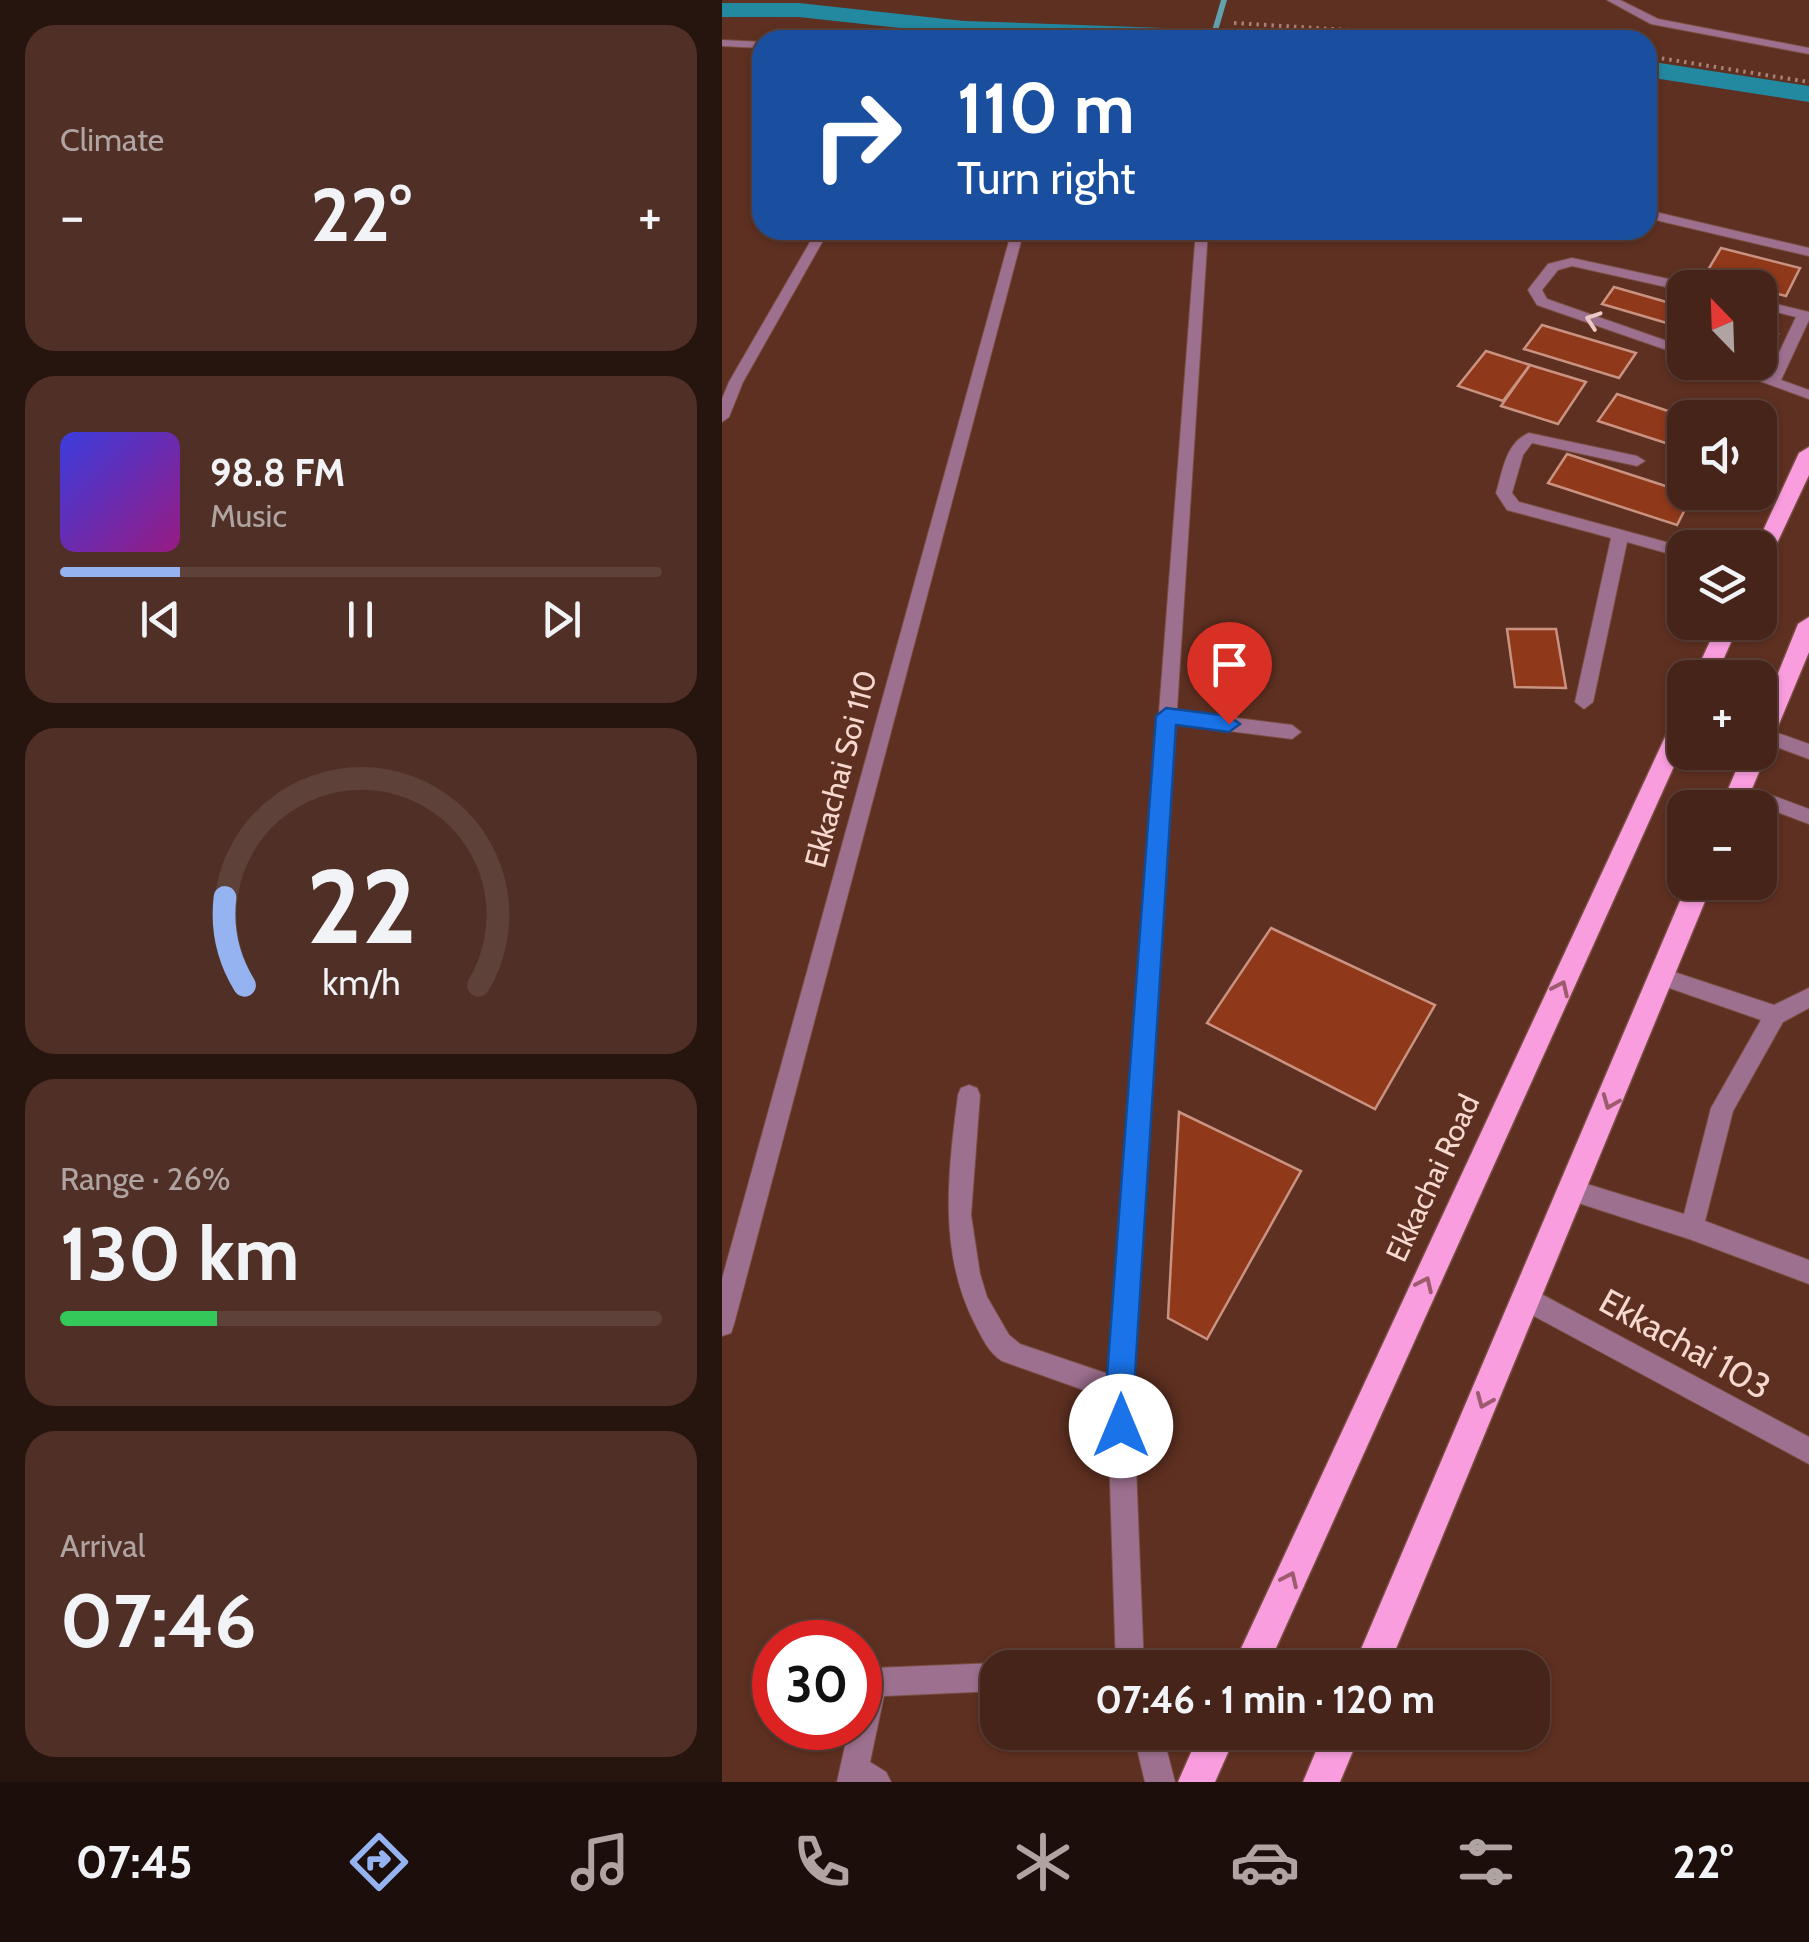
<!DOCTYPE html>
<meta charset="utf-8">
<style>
:root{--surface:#462419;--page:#503026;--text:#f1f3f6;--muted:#b0a4a2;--line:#5e4138;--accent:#95b2f1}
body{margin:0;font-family:Cabin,sans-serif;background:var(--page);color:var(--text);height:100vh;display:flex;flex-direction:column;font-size:38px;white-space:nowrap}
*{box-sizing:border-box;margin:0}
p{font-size:32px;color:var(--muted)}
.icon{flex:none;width:55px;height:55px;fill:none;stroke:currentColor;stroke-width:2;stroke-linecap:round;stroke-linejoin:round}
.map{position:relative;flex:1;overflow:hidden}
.details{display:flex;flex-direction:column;gap:25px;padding:25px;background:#26140e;width:722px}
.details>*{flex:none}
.guide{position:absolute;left:30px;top:30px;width:905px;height:210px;border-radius:30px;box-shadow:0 2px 8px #0004,0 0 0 2px var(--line);background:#1a4fa0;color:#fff;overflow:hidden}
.needle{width:65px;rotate:337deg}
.buttons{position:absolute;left:945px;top:270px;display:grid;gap:20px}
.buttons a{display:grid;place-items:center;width:110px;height:110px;border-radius:20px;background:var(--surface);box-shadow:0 2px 8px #0004,0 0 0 2px var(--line);font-size:50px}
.speed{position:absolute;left:30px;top:1620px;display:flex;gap:20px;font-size:50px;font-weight:700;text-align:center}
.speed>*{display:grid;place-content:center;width:130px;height:130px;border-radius:50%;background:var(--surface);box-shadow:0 2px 8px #0004,0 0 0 2px var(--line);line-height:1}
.speed .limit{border:15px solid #d22;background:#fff;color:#111}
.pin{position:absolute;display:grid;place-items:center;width:85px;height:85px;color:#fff;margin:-102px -42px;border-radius:50% 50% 50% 0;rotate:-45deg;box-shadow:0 0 10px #0007}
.pin .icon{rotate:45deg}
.me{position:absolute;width:110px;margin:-55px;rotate:0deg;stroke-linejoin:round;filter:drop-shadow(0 0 8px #0008)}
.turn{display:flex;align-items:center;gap:35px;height:210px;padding:0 40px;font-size:45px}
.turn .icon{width:130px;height:130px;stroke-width:2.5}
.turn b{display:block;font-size:70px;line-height:85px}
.big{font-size:75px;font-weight:800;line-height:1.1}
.details .card{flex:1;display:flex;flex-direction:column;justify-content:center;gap:15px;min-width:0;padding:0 35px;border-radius:30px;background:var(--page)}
.details .dial{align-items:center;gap:0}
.dial svg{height:260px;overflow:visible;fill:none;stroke:var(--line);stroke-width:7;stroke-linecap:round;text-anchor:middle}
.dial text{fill:var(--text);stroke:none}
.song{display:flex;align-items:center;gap:30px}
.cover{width:120px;height:120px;border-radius:15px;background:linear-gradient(135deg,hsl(240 70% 55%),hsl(310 70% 35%))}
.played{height:10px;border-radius:5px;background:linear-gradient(90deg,var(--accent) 20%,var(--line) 20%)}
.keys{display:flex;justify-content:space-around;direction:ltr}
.heat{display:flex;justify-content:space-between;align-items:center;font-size:55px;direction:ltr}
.charge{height:15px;border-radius:8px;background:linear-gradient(90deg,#34c759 26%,var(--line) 0)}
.trip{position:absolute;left:258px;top:1650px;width:570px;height:100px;border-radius:30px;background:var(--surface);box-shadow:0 2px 8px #0004,0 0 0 2px var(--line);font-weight:800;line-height:100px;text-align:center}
.tab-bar{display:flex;height:160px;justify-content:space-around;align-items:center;background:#1c0e0a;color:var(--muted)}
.tab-bar .icon{width:70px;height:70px}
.tab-bar .on{color:var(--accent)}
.tab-bar b{font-size:45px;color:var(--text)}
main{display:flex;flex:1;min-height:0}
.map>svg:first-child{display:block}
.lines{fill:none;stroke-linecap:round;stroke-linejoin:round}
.stream{fill:#62a1ae;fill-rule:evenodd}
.canal{fill:#2389a1;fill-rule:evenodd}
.building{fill:#90381a;stroke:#c99281;stroke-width:2.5}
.lane-casing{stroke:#794e40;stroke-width:2}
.street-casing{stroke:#794e40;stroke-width:2}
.primary-casing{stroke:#794e40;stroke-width:3}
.path{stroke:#a88276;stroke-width:4;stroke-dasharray:2.5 5;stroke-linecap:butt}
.lane{fill:#9d708f;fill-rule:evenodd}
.street{fill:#9d708f;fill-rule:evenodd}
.primary{fill:#f99dde;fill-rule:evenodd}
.oneway{stroke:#e9c8c5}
.oneway2{stroke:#9c5c6d}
.route{fill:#1a73e8;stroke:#114b97;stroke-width:2.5}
.labels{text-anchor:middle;stroke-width:10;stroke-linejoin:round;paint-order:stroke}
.street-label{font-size:30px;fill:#f6d8ce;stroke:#5e3021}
.near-street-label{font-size:35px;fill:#f6d8ce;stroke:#5e3021}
</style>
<main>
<section class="details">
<div class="card"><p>Climate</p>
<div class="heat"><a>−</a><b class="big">22°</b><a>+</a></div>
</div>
<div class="card">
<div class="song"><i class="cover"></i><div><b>98.8 FM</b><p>Music</p></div></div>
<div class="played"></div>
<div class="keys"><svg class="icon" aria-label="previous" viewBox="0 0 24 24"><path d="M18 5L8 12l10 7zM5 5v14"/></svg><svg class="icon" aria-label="pause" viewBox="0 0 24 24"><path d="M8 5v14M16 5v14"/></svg><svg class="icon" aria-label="next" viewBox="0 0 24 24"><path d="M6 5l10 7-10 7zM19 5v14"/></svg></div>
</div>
<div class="card dial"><svg viewBox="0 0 100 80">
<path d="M14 69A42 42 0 1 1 86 69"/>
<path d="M14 69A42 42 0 0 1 8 42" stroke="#95b2f1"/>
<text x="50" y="56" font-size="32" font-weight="700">22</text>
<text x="50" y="72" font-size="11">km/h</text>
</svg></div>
<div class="card"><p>Range · 26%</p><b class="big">130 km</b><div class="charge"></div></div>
<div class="card"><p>Arrival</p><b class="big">07:46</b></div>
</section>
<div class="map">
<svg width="1087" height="1782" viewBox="0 0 1087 1782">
<rect width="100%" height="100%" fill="#5e3021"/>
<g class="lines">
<!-- stream -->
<path class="stream" d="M499,0H505L495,34L492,36L489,34Z"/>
<!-- canal -->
<g class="canal">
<path d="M0,3H77L242,21L588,33L600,40L242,35L77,17H0Z"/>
<path d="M925,61L1087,86V102L925,77Z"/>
</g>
</g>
<!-- building -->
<g class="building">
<path d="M999,248L1078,268L1064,296L983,275Z"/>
<path d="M892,287L962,307V328L880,304Z"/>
<path d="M820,325L914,353L897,378L802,349Z"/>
<path d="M1038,328L1056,334L1046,352L1038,349Z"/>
<path d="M764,351L808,365L781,401L736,386Z"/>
<path d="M808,365L864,382L836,424L779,406Z"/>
<path d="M895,394L967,418H962V449L876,421Z"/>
<path d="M845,454L962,492L971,494L955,525L826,483Z"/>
<path d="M785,629H834L844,688L793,687Z"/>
<path d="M549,928L713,1005L653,1109L485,1023Z"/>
<path d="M457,1112L579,1171L485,1339L446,1318Z"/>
</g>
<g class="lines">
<defs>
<g id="lane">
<path d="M885,0H898L936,19L1087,48V54L929,24Z"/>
<path d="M925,210L1087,248V256L925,218Z"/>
<path d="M850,258L974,285L975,288H962V291L850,266L836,270L820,290L825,299L962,347V356L815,305L806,290L808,287L826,264Z"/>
<path d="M1038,300L1087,312V320L1059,380L1087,390V399L986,362H1008L1046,376L1074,317L1038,308Z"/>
<path d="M807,433L915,456L923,461L915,466L810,443L801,455L790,493L797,502L966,548H962V558L905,542L871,702L862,709L853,702L889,538L785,510L774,493C781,471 783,443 807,433Z"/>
<path d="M444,709L570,725L579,732L570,739L444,723L435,716Z"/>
<path d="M1042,728L1087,744V759L1038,741V729Z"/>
<path d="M940,968L1052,1005L1087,988V1008L1061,1022L1011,1111L983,1221L1087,1260V1284L970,1240L844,1199L840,1191L844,1183L852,1180L962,1214L989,1108L1039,1020L933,983L930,977L933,971Z"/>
<path d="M247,1085L255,1088L258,1095L249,1215L258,1274L265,1297L287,1335L298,1344L407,1381L411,1390L407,1399L398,1403L280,1361C267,1353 260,1338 253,1324C216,1252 226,1173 236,1095L239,1088Z"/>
<path d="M806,1287L1087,1437V1464L797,1308L794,1299L797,1290Z"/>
<path d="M275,1663L285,1668H275V1691L162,1696L148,1762L164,1772L169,1782H115L127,1728H138V1680L141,1672L151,1668Z"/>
</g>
<g id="street">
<path d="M0,40L40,42V48L0,46Z"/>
<path d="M95,230H107L21,382L7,417L0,422V399L7,382Z"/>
<path d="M290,230H302L12,1324L9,1333L0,1336V1279Z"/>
<path d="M474,230H486L411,1390L422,1668H394L385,1390Z"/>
<path d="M1017,783L1087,809V824L1010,795L1008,790L1010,785Z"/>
<path d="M411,1732H440L453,1782H423Z"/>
</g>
<g id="primary">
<path d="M1087,447V475L1048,558L1038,565V548H1033L1077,453Z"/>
<path d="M1087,617V652L1022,808H998L1022,752H1038V718L1076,624Z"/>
<path d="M997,622H1018L993,678H971Z"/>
<path d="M962,711V744L545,1668H510L951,720Z"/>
<path d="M966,882H991L666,1668H631Z"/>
<path d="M478,1732H515L493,1782H456Z"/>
<path d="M602,1732H639L618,1782H581Z"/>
</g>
</defs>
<!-- lane casing -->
<use href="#lane" class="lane-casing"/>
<!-- street casing -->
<use href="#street" class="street-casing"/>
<!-- primary casing -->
<use href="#primary" class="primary-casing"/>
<!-- path -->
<g class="path">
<path d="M512,23L790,40"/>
<path d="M925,56L1087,82"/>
</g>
<!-- lane -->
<use href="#lane" class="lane"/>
<!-- street -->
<use href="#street" class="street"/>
<!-- primary -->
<use href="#primary" class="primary"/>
</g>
<!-- one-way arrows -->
<defs><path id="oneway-chevron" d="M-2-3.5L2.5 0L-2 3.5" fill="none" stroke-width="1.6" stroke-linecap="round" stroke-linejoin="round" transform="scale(2.5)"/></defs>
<use class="oneway" href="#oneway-chevron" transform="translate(871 320) rotate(-161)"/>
<g class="oneway2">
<use href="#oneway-chevron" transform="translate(839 988) rotate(-65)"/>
<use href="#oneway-chevron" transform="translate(888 1102) rotate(112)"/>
<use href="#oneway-chevron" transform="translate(703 1284) rotate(-65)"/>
<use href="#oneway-chevron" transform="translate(762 1401) rotate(113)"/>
<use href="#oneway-chevron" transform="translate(568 1579) rotate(-65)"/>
</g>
<!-- route -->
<path class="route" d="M444,708L507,716L518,724L507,732L454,725L412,1390L414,1426L409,1436L399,1441L389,1436L384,1426V1390L434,716Z"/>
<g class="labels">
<!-- street labels -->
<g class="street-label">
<text transform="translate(119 769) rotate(-75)" y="10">Ekkachai Soi 110</text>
<text transform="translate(711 1178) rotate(-65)" y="10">Ekkachai Road</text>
</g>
<!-- near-street labels -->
<g class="near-street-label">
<text transform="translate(963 1344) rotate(29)" y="12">Ekkachai 103</text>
</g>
</g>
</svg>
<div class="buttons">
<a><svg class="needle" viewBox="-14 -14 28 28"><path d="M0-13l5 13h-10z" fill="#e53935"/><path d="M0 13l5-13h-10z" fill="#b0a4a2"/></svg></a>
<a><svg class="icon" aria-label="sound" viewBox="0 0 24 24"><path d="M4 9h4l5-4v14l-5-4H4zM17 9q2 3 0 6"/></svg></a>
<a><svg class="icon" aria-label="layers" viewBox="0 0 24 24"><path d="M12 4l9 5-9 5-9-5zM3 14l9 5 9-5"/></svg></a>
<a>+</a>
<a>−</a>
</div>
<div class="speed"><div class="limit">30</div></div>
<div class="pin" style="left:507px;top:724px;background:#d93025"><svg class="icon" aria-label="arrive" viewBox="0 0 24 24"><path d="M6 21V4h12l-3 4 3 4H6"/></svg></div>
<svg class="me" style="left:399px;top:1426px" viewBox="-20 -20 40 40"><circle r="19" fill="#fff"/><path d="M0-13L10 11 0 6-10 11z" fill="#1a73e8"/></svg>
<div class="trip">07:46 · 1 min · 120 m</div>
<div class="guide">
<div class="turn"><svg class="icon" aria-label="right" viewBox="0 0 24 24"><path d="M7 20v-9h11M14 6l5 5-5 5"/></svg><div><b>110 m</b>Turn right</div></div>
</div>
</div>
</main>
<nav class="tab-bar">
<b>07:45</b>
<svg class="icon on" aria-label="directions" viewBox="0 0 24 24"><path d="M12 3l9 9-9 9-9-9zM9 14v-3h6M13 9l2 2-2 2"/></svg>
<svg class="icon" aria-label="music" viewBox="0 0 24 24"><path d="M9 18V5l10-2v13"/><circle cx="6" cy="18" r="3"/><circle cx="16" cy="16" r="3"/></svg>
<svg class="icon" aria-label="phone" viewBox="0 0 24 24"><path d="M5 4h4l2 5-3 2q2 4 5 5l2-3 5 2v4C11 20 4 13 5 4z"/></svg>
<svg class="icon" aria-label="climate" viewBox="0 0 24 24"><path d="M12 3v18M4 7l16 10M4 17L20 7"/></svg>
<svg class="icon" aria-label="car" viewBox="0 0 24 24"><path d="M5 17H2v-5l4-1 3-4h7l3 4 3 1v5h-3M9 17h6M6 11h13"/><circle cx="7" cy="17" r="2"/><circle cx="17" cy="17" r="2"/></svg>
<svg class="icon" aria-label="filters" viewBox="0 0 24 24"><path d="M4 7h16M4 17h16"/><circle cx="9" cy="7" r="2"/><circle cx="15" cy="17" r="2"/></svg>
<b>22°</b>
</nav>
